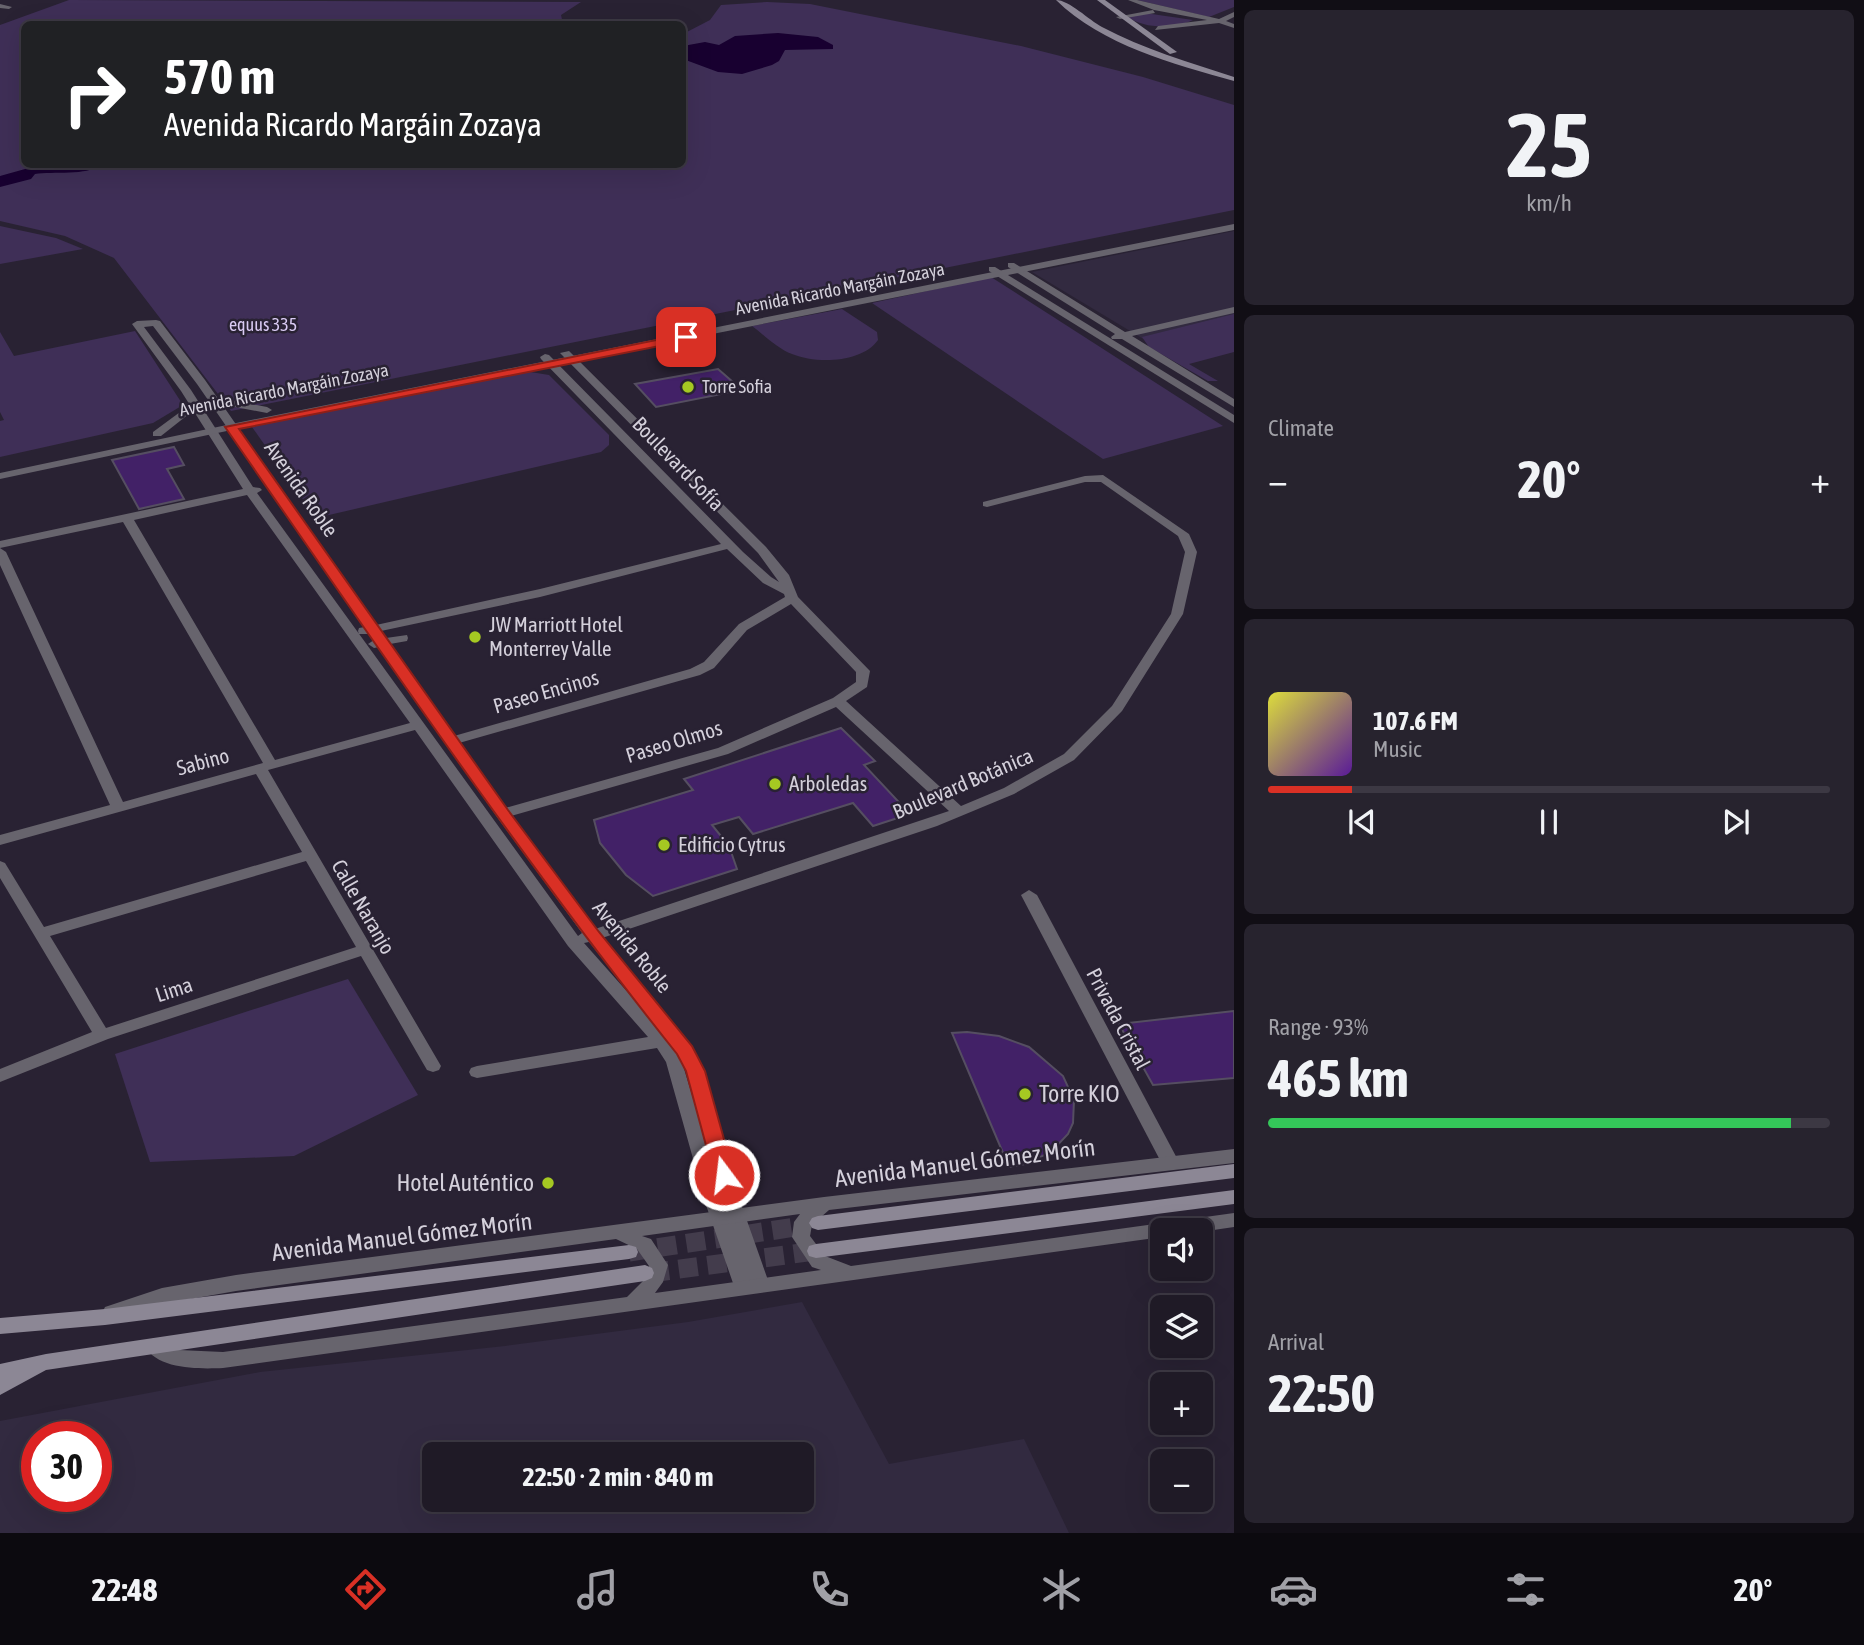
<!DOCTYPE html>
<meta charset="utf-8">
<style>
:root{--surface:#1f1a26;--page:#27232e;--text:#f1f3f6;--muted:#a1a1a7;--line:#3c3843;--accent:#d93025}
body{margin:0;font-family:"Asap Condensed",sans-serif;background:var(--page);color:var(--text);height:100vh;display:flex;flex-direction:column;font-size:26px;white-space:nowrap}
*{box-sizing:border-box;margin:0}
p{font-size:23px;color:var(--muted)}
.icon{flex:none;width:38px;height:38px;fill:none;stroke:currentColor;stroke-width:2;stroke-linecap:round;stroke-linejoin:round}
.map{position:relative;flex:1;overflow:hidden}
.details{display:flex;flex-direction:column;gap:10px;padding:10px;background:#110e15;width:630px}
.details>*{flex:none}
.top-card{position:absolute;left:21px;top:21px;width:665px;height:147px;border-radius:10px;box-shadow:0 7px 28px #0002,0 0 0 2px var(--line);background:#202124;color:#fff;overflow:hidden}
.fabs{position:absolute;left:1150px;top:1218px;display:grid;gap:14px}
.fabs a{display:grid;place-items:center;width:63px;height:63px;border-radius:10px;background:var(--surface);box-shadow:0 7px 28px #0002,0 0 0 2px var(--line);font-size:35px}
.speed{position:absolute;left:21px;top:1421px;display:flex;gap:14px;font-size:35px;font-weight:700;text-align:center}
.speed>*{display:grid;place-content:center;width:91px;height:91px;border-radius:50%;background:var(--surface);box-shadow:0 7px 28px #0002,0 0 0 2px var(--line);line-height:1}
.speed .limit{border:10px solid #d22;background:#fff;color:#111}
.pin{position:absolute;display:grid;place-items:center;width:60px;height:60px;color:#fff;margin:-30px;border-radius:14px;box-shadow:0 4px 10px #0006}
.me{position:absolute;width:77px;margin:-38px;rotate:345deg;stroke-linejoin:round;filter:drop-shadow(0 0 5px #0008)}
.turn{display:flex;align-items:center;gap:24px;height:147px;padding:0 28px;font-size:32px}
.turn .icon{width:91px;height:91px;stroke-width:2.5}
.turn b{display:block;font-size:49px;line-height:60px}
.big{font-size:52px;font-weight:700;line-height:1.1}
.details .widget{flex:1;display:flex;flex-direction:column;justify-content:center;gap:10px;min-width:0;padding:0 24px;border-radius:10px;background:var(--page)}
.details .dial{align-items:center;gap:0}
.dial b{font-size:91px;line-height:1}
.song{display:flex;align-items:center;gap:21px}
.cover{width:84px;height:84px;border-radius:10px;background:linear-gradient(135deg,hsl(60 70% 55%),hsl(270 70% 35%))}
.played{height:7px;border-radius:4px;background:linear-gradient(90deg,var(--accent) 15%,var(--line) 15%)}
.keys{display:flex;justify-content:space-around;direction:ltr}
.heat{display:flex;justify-content:space-between;align-items:center;font-size:38px;direction:ltr}
.charge{height:10px;border-radius:5px;background:linear-gradient(90deg,#34c759 93%,var(--line) 0)}
.trip{position:absolute;left:422px;top:1442px;width:392px;height:70px;border-radius:10px;background:var(--surface);box-shadow:0 7px 28px #0002,0 0 0 2px var(--line);font-weight:700;line-height:70px;text-align:center}
.menu{display:flex;height:112px;justify-content:space-around;align-items:center;background:#0c0a0f;color:var(--muted)}
.menu .icon{width:49px;height:49px}
.menu .active{color:var(--accent)}
.menu b{font-size:32px;color:var(--text)}
main{display:flex;flex:1;min-height:0}
.map>svg:first-child{display:block}
.built{fill:#322a40;fill-rule:evenodd}
.green{fill:#3f2f57}
.water{fill:#180030}
.building{fill:#422167;stroke:#554e61;stroke-width:2}
.lines{fill:none;stroke-linecap:round;stroke-linejoin:round}
.secondary-tunnel{stroke:#433c4c;stroke-width:19;stroke-dasharray:19 10;stroke-linecap:butt}
.minor{fill:#67646d;fill-rule:evenodd}
.tertiary{fill:#67646d;fill-rule:evenodd}
.secondary{fill:#8c8795;fill-rule:evenodd}
.route{fill:#d93025;stroke:#8d1f18;stroke-width:2}
.poi-dot{fill:#a5c822;stroke:#292233;stroke-width:2.5}
.labels{text-anchor:middle;stroke-width:5;stroke-linejoin:round;paint-order:stroke}
.far-street-label{font-size:18px;fill:#d4d0db;stroke:#292233}
.far-park-label{font-size:18px;fill:#d9caf3;stroke:#292233}
.far-poi-label{font-size:18px;fill:#d4d0db;stroke:#292233;text-anchor:start}
.street-label{font-size:21px;fill:#d4d0db;stroke:#292233}
.poi-label{font-size:21px;fill:#d4d0db;stroke:#292233;text-anchor:start}
.near-poi-label{font-size:24px;fill:#d4d0db;stroke:#292233;text-anchor:start}
.near-street-label{font-size:24px;fill:#d4d0db;stroke:#292233}
</style>
<main>
<div class="map">
<svg width="1234" height="1533" viewBox="0 0 1234 1533">
<rect width="100%" height="100%" fill="#292233"/>
<!-- built -->
<g class="built">
<path d="M1234,231V349L1180,361L1032,272Z"/>
<path d="M802,1302L889,1464L1024,1439L1069,1533H0V1421L260,1372L505,1346L688,1322ZM37,1437H96V1496H37ZM434,1454H802V1500H434Z"/>
</g>
<!-- green -->
<g class="green">
<path d="M69,0L581,2L561,15L563,24H24V164H682L683,34L710,20L721,5L767,2L810,4L1021,46L1143,77L1234,105V210L231,411L114,258L65,236L0,221V25Z"/>
<path d="M1137,0H1234V7L1209,17Z"/>
<path d="M1145,13L1193,20C1175,29 1144,29 1128,17Z"/>
<path d="M0,226L56,238L83,249L0,264Z"/>
<path d="M991,277L1223,426L1103,459L872,303Z"/>
<path d="M842,309L877,332L878,340C862,363 816,364 792,354C778,349 764,335 752,326Z"/>
<path d="M1234,314V352L1189,364L1218,381H1208L1149,347L1142,337Z"/>
<path d="M135,331L183,405L153,423L0,457V421L4,420L0,412V332L14,356Z"/>
<path d="M524,371L549,375L609,435V445L601,452L316,518L252,427Z"/>
<path d="M348,979L418,1095L294,1156L150,1162L115,1054Z"/>
</g>
<!-- water -->
<g class="water">
<path d="M778,33L818,37L833,45V49L785,50L779,61L772,65L742,74L718,72L683,59V46L705,42L719,45L735,36Z"/>
<path d="M43,164H98V165C89,176 52,171 35,174L31,179L0,187V176Z"/>
</g>
<!-- building -->
<g class="building">
<path d="M718,369L742,390L656,407L635,384Z"/>
<path d="M174,447L184,465L167,469L184,499L139,509L112,460Z"/>
<path d="M841,728L875,761L864,765L910,814L873,826L853,803L753,834L739,817L712,825L729,846L737,869L653,896L626,875L600,843L594,820L693,790L684,779Z"/>
<path d="M1234,1011V1078L1153,1085L1119,1024Z"/>
<path d="M967,1032L999,1036L1029,1047L1063,1076L1074,1100L1073,1123L1068,1134L1051,1152L1025,1164L1009,1167L952,1033Z"/>
</g>
<g class="lines">
<!-- secondary-tunnel -->
<g class="secondary-tunnel">
<path d="M629,1252L809,1225"/>
<path d="M650,1273L816,1251"/>
</g>
<!-- minor -->
<g class="minor">
<path d="M1128,0H1137L1219,19L1234,12V17L1226,21L1234,24V28L1219,23L1155,30L1158,26L1207,20L1154,10Z"/>
<path d="M0,4L12,7L9,9L0,8Z"/>
<path d="M1153,10L1155,13L1120,19L1116,17Z"/>
<path d="M1008,263H1014L1125,332L1234,307V313L1132,336L1234,399V407L1122,339H1112L1111,337L1115,334L1008,267Z"/>
<path d="M989,267H995L1234,415V423L989,271Z"/>
<path d="M156,320L160,321L205,380L376,625L540,589L721,544L541,359L540,357L545,354L549,355L743,552L771,577L779,582L758,553L560,353L569,351L766,547L789,575L798,597L870,671L867,687L846,701L961,806L1004,788L1064,754L1112,706L1171,614L1185,552L1178,536L1101,482H1085L987,507L983,506V502L1085,476L1103,475L1189,534L1197,552L1183,614L1122,711L1074,760L1014,794L937,826L602,938L693,1050L703,1071L740,1201L769,1283L767,1288L760,1291L752,1286L750,1291L743,1294L736,1291L734,1286L706,1205L666,1062L657,1048L477,1078L471,1076L469,1072L471,1068L477,1066L648,1037L568,946L415,730L268,770L441,1066L439,1070L433,1072L427,1070L361,956L108,1039L0,1082V1069L92,1032L0,878V861L5,863L44,927L302,852L256,774L0,845V835L110,805L0,565V541L243,489L181,391L132,324L137,321ZM153,326L197,384L365,627L359,628L358,631L359,634H370L374,640L368,644L374,648L379,647L497,817L582,933L578,936L257,493L262,490L260,488L253,487L191,390L144,327ZM247,495L410,723L275,760L134,520ZM123,522L263,763L123,802L6,552L0,548ZM727,549L763,583L784,594L785,597L739,624L704,662L690,669L454,736L390,644L407,641L408,638L407,635L386,638L381,631L540,597ZM791,604L856,672V682L833,698L718,748L505,808L459,743L700,675L714,668L747,630ZM836,707L949,811L595,929L511,816L728,754ZM306,861L356,947L106,1028L50,936ZM589,942L647,1014L584,943ZM682,1062L687,1071L710,1155Z"/>
<path d="M1029,890L1037,895L1179,1162L1176,1167L1170,1169L1164,1167L1161,1162L1021,895Z"/>
</g>
<!-- tertiary -->
<g class="tertiary">
<path d="M1234,224V230L241,428L0,479V473L241,422Z"/>
<path d="M213,397L267,407L272,410L267,413L209,402V398Z"/>
<path d="M195,401L200,404L199,406L161,436H153V432Z"/>
<path d="M1234,1149V1163L829,1210L812,1225L810,1236L825,1256L851,1266L1234,1213V1227L1200,1232L1162,1230V1237L223,1368C201,1369 157,1370 145,1346L148,1340L155,1338L179,1350L223,1352L627,1297L646,1278L649,1266L637,1249L616,1239L236,1291L162,1304L112,1321L105,1319L102,1313L105,1307L162,1288L236,1275L824,1197ZM800,1214L794,1222L792,1237L812,1267L821,1270L655,1293L663,1282L668,1265L651,1239L642,1236Z"/>
</g>
<!-- secondary -->
<g class="secondary">
<path d="M1056,0C1069,0 1089,20 1102,27C1143,49 1189,62 1234,77V81C1173,64 1102,45 1056,0Z"/>
<path d="M1097,0H1105L1177,52L1170,54Z"/>
<path d="M1234,1164V1178L818,1230L812,1228L809,1223L812,1218L818,1216Z"/>
<path d="M1234,1190V1204L816,1258L809,1256L807,1251L809,1246L816,1244Z"/>
<path d="M629,1245L636,1247L638,1252L636,1257L629,1259L105,1325L0,1334V1318L105,1309Z"/>
<path d="M645,1265L652,1268L654,1273L652,1278L645,1281L46,1370L0,1395V1364L46,1354Z"/>
</g>
</g>
<!-- route -->
<path class="route" d="M686,334L690,335V340L239,429L508,810L599,932L692,1046L705,1071L734,1175L731,1180H717L714,1175L686,1071L677,1054C516,852 372,639 225,427Z"/>
<!-- markers -->
<g class="poi-dot">
<circle cx="688" cy="387" r="7"/>
<circle cx="475" cy="637" r="7"/>
<circle cx="775" cy="784" r="7"/>
<circle cx="664" cy="845" r="7"/>
<circle cx="1025" cy="1094" r="7"/>
<circle cx="548" cy="1183" r="7"/>
</g>
<g class="labels">
<!-- far-street labels -->
<g class="far-street-label">
<text transform="translate(840 289) rotate(-11)" y="6">Avenida Ricardo Margáin Zozaya</text>
<text transform="translate(284 390) rotate(-11)" y="6">Avenida Ricardo Margáin Zozaya</text>
</g>
<!-- far-park labels -->
<g class="far-park-label">
<text x="263" y="331">equus 335</text>
</g>
<!-- far-poi labels -->
<g class="far-poi-label">
<text x="702" y="393">Torre Sofia</text>
</g>
<!-- street labels -->
<g class="street-label">
<text transform="translate(678 464) rotate(46)" y="7">Boulevard Sofía</text>
<text transform="translate(301 489) rotate(55)" y="7">Avenida Roble</text>
<text transform="translate(546 692) rotate(-16)" y="7">Paseo Encinos</text>
<text transform="translate(674 742) rotate(-17)" y="7">Paseo Olmos</text>
<text transform="translate(203 762) rotate(-15)" y="7">Sabino</text>
<text transform="translate(963 784) rotate(-23)" y="7">Boulevard Botánica</text>
<text transform="translate(363 907) rotate(60)" y="7">Calle Naranjo</text>
<text transform="translate(632 947) rotate(51)" y="7">Avenida Roble</text>
<text transform="translate(174 990) rotate(-18)" y="7">Lima</text>
<text transform="translate(1118 1019) rotate(62)" y="7">Privada Cristal</text>
</g>
<!-- poi labels -->
<g class="poi-label">
<text x="489" y="632">JW Marriott Hotel<tspan x="489" dy="24">Monterrey Valle</tspan></text>
<text x="789" y="791">Arboledas</text>
<text x="678" y="852">Edificio Cytrus</text>
</g>
<!-- near-poi labels -->
<g class="near-poi-label">
<text x="1039" y="1102">Torre KIO</text>
<text x="534" y="1191" text-anchor="end">Hotel Auténtico</text>
</g>
<!-- near-street labels -->
<g class="near-street-label">
<text transform="translate(965 1163) rotate(-7)" y="8">Avenida Manuel Gómez Morín</text>
<text transform="translate(402 1237) rotate(-7)" y="8">Avenida Manuel Gómez Morín</text>
</g>
</g>
</svg>
<div class="fabs">
<a><svg class="icon" aria-label="sound" viewBox="0 0 24 24"><path d="M4 9h4l5-4v14l-5-4H4zM17 9q2 3 0 6"/></svg></a>
<a><svg class="icon" aria-label="layers" viewBox="0 0 24 24"><path d="M12 4l9 5-9 5-9-5zM3 14l9 5 9-5"/></svg></a>
<a>+</a>
<a>−</a>
</div>
<div class="speed"><div class="limit">30</div></div>
<div class="pin" style="left:686px;top:337px;background:#d93025"><svg class="icon" aria-label="arrive" viewBox="0 0 24 24"><path d="M6 21V4h12l-3 4 3 4H6"/></svg></div>
<svg class="me" style="left:724px;top:1175px" viewBox="-20 -20 40 40"><circle r="17" fill="#d93025" stroke="#fff" stroke-width="3"/><path d="M0-11L8 9 0 5-8 9z" fill="#fff"/></svg>
<div class="trip">22:50 · 2 min · 840 m</div>
<div class="top-card">
<div class="turn"><svg class="icon" aria-label="right" viewBox="0 0 24 24"><path d="M7 20v-9h11M14 6l5 5-5 5"/></svg><div><b>570 m</b>Avenida Ricardo Margáin Zozaya</div></div>
</div>
</div>
<section class="details">
<div class="widget dial"><b>25</b><p>km/h</p></div>
<div class="widget"><p>Climate</p>
<div class="heat"><a>−</a><b class="big">20°</b><a>+</a></div>
</div>
<div class="widget">
<div class="song"><i class="cover"></i><div><b>107.6 FM</b><p>Music</p></div></div>
<div class="played"></div>
<div class="keys"><svg class="icon" aria-label="previous" viewBox="0 0 24 24"><path d="M18 5L8 12l10 7zM5 5v14"/></svg><svg class="icon" aria-label="pause" viewBox="0 0 24 24"><path d="M8 5v14M16 5v14"/></svg><svg class="icon" aria-label="next" viewBox="0 0 24 24"><path d="M6 5l10 7-10 7zM19 5v14"/></svg></div>
</div>
<div class="widget"><p>Range · 93%</p><b class="big">465 km</b><div class="charge"></div></div>
<div class="widget"><p>Arrival</p><b class="big">22:50</b></div>
</section>
</main>
<nav class="menu">
<b>22:48</b>
<svg class="icon active" aria-label="directions" viewBox="0 0 24 24"><path d="M12 3l9 9-9 9-9-9zM9 14v-3h6M13 9l2 2-2 2"/></svg>
<svg class="icon" aria-label="music" viewBox="0 0 24 24"><path d="M9 18V5l10-2v13"/><circle cx="6" cy="18" r="3"/><circle cx="16" cy="16" r="3"/></svg>
<svg class="icon" aria-label="phone" viewBox="0 0 24 24"><path d="M5 4h4l2 5-3 2q2 4 5 5l2-3 5 2v4C11 20 4 13 5 4z"/></svg>
<svg class="icon" aria-label="climate" viewBox="0 0 24 24"><path d="M12 3v18M4 7l16 10M4 17L20 7"/></svg>
<svg class="icon" aria-label="car" viewBox="0 0 24 24"><path d="M5 17H2v-5l4-1 3-4h7l3 4 3 1v5h-3M9 17h6M6 11h13"/><circle cx="7" cy="17" r="2"/><circle cx="17" cy="17" r="2"/></svg>
<svg class="icon" aria-label="filters" viewBox="0 0 24 24"><path d="M4 7h16M4 17h16"/><circle cx="9" cy="7" r="2"/><circle cx="15" cy="17" r="2"/></svg>
<b>20°</b>
</nav>
